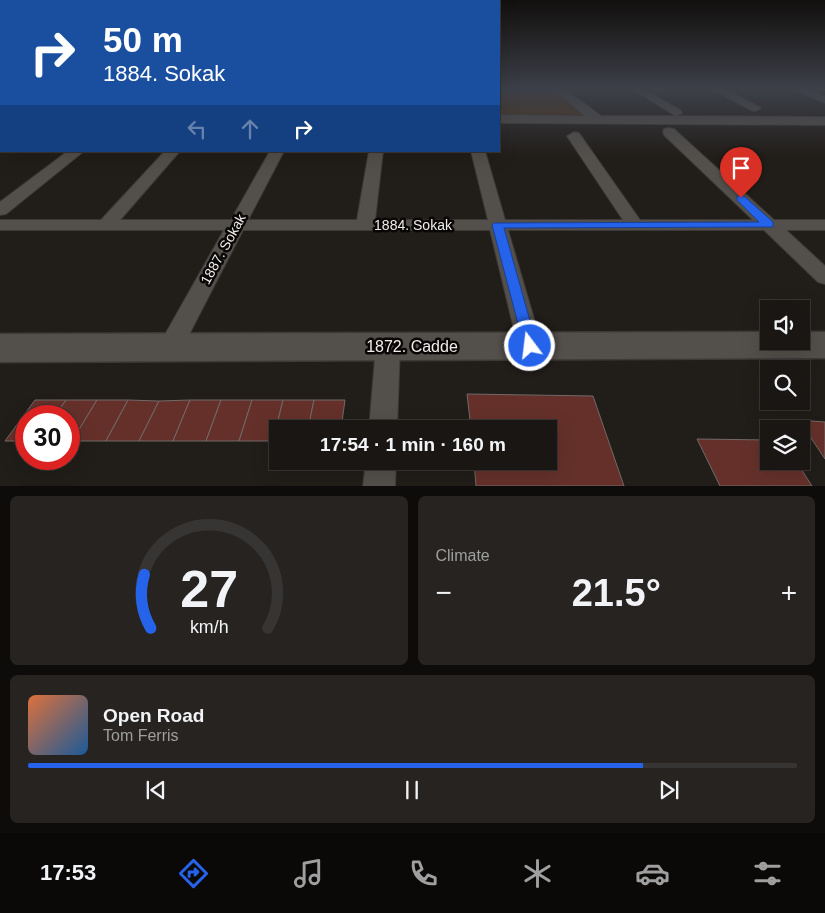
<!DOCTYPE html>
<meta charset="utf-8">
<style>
:root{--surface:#191613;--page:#262321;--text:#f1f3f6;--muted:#9f9fa0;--line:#373533;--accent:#2563eb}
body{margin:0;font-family:Arial,sans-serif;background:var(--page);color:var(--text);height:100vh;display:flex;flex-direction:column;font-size:19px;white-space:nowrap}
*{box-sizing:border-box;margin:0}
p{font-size:16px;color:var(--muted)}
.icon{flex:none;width:28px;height:28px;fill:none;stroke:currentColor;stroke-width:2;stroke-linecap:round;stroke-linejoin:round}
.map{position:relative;height:486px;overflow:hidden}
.drawer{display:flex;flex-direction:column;gap:10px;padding:10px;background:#0e0c0a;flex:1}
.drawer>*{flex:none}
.top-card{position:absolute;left:0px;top:0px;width:500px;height:152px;box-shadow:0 5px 20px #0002,0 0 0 1px var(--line);background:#1a4fa0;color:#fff;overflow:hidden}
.fabs{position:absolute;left:760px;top:300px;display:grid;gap:10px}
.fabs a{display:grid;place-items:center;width:50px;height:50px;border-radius:0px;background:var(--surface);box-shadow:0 5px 20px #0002,0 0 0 1px var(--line);font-size:25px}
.speed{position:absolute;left:15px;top:405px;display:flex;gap:10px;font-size:25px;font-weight:700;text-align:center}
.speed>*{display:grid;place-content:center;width:65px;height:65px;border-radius:50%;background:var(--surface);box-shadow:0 5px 20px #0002,0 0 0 1px var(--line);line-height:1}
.speed .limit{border:8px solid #d22;background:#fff;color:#111}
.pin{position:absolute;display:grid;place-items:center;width:42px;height:42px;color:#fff;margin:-51px -21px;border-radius:50% 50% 50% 0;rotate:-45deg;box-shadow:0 0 5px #0007}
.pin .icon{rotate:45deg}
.me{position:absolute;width:55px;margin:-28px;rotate:345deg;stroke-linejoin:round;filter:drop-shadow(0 0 4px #0008)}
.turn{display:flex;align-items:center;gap:18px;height:105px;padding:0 20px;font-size:22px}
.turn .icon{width:65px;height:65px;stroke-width:2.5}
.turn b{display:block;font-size:35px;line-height:42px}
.lanes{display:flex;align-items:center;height:48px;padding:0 20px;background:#0003;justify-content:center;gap:25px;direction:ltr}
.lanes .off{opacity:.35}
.big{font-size:38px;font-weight:800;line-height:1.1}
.drawer .widget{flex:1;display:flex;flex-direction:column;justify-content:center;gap:8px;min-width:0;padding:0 18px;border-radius:8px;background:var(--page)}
.drawer .dial{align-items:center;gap:0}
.dial svg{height:130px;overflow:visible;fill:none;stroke:var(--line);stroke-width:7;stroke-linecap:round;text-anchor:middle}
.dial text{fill:var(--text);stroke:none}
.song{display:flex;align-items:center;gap:15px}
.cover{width:60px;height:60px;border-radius:8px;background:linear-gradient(135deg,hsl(20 70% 55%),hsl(210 70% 35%))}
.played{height:5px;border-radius:2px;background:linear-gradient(90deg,var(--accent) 80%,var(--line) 80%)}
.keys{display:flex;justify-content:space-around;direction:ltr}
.heat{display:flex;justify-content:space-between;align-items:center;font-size:28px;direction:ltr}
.drawer .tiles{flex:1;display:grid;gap:10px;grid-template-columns:1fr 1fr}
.widget:last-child{grid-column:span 2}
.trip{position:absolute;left:269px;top:420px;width:288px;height:50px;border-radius:0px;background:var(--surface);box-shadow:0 5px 20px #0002,0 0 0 1px var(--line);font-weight:800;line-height:50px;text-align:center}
.menu{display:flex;height:80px;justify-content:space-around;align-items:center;background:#0a0908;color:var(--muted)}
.menu .icon{width:35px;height:35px}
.menu .selected{color:var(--accent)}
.menu b{font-size:22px;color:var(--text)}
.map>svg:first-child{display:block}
.green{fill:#4d3110}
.building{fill:#65302a;stroke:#716a69}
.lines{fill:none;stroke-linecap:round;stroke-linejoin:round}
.street-casing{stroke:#3c3937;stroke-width:2}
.secondary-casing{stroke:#3c3937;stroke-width:3}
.street{fill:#534f4b;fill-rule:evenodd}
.secondary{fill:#534f4b;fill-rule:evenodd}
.route{fill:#2563eb;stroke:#184099}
.labels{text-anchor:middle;stroke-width:5;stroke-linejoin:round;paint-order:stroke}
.street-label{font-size:14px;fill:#efece9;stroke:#090706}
.near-street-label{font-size:16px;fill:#efece9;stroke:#090706}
</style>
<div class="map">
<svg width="825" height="486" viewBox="0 0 825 486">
<rect width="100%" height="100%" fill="#211d19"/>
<!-- green -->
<path class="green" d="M499,89H553L584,116L499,117Z"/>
<!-- building -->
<g class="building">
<path d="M467,394L593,396L624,486H476L474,461H548V429H471Z"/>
<path d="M35,400H66L55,416H26V441H5Z"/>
<path d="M66,400H97L72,441H69V416H55Z"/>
<path d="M97,400H128L106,441H72Z"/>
<path d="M128,400L159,401L139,441H106Z"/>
<path d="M190,400L173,441H139L159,401Z"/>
<path d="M190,400H221L206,441H173Z"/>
<path d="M221,400H252L239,441H206Z"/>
<path d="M252,400H283L273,441H239Z"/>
<path d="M283,400H314L308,429H278V441H273Z"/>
<path d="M314,400H345L341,429H308Z"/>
<path d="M799,420L825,422V459Z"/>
<path d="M697,439L769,440V461H796L812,486H720Z"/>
</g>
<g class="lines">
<defs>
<g id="street">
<path d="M553,89H565L601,116H676L632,89H644L680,110L682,113L676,116L825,117V125L499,123V115L585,116Z"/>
<path d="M712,89H725L761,108L755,111L751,110Z"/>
<path d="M793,89H807L825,96V103Z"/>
<path d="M669,128L674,129L774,220H825V230H786L825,266V284L818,282L764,230H508L542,346L539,353L530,356L521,353L518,346L490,230H243L179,354L170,357L161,354L158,347L224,230H0V220H101L165,151H180L120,220H231L270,151H284L248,220H357L369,151H383L375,220H488L471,151H485L505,220H623L567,136L574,132L579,133L640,220H753L664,135L663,132L664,129Z"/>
<path d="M68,151H84L6,214L0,215V202Z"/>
<path d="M388,336L397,339L400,346L397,429H369L376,346L379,339Z"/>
<path d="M366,461H396L395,486H363Z"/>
</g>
<g id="secondary">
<rect x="0" y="112" width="1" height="10"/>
<path d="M769,332V341H801V332H825V358L0,362V334Z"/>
</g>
</defs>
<!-- street casing -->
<use href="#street" class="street-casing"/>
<!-- secondary casing -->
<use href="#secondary" class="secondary-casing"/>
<!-- street -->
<use href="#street" class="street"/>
<!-- secondary -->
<use href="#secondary" class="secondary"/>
</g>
<!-- sky -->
<linearGradient id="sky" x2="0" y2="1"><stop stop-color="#12100e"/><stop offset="0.57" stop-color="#3d4049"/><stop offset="1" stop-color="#3d4049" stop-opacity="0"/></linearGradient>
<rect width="825" height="157" fill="url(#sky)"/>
<!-- route -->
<path class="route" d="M737,196H744L773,222V227L504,228L537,346L535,350H525L492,225L494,223L759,222L737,200Z"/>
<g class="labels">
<!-- street labels -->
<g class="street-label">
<text x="413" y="230">1884. Sokak</text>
<text transform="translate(223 249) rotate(-61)" y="5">1887. Sokak</text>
</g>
<!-- near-street labels -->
<g class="near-street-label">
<text x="412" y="352">1872. Cadde</text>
</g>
</g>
</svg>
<div class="fabs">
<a><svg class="icon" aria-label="sound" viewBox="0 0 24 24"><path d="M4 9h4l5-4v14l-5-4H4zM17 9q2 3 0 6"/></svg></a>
<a><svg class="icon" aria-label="search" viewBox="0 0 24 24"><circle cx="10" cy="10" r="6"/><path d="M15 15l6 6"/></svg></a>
<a><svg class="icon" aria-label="layers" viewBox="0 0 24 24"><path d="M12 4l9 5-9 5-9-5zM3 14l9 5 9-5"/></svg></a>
</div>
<div class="speed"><div class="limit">30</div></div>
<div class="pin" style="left:741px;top:198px;background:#d93025"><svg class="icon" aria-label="arrive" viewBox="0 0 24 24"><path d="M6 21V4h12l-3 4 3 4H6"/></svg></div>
<svg class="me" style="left:530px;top:346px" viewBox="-20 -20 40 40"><circle r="17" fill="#2563eb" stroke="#fff" stroke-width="3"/><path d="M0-11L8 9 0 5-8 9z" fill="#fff"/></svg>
<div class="trip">17:54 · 1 min · 160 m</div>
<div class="top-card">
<div class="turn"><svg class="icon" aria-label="right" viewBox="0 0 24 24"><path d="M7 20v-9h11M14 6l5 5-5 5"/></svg><div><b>50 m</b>1884. Sokak</div></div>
<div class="lanes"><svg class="icon off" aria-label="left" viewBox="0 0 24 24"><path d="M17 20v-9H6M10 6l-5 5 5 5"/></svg><svg class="icon off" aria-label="ahead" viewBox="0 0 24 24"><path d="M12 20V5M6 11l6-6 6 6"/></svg><svg class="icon" aria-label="right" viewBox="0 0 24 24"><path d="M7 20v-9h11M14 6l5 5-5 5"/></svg></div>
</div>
</div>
<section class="drawer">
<div class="tiles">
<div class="widget dial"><svg viewBox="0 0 100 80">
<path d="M14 69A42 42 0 1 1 86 69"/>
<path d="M14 69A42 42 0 0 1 10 36" stroke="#2563eb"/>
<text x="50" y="56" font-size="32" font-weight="700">27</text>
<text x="50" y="72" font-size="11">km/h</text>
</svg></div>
<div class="widget"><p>Climate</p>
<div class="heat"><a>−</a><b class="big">21.5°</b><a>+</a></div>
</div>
<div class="widget">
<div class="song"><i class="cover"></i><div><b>Open Road</b><p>Tom Ferris</p></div></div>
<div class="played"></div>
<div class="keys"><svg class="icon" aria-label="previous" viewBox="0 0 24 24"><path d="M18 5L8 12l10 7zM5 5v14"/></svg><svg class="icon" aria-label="pause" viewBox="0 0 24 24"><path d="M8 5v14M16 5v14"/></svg><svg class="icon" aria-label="next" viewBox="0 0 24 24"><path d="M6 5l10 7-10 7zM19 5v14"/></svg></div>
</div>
</div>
</section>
<nav class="menu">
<b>17:53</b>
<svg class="icon selected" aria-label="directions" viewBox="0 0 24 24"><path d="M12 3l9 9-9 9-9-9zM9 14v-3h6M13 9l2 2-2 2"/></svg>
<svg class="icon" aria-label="music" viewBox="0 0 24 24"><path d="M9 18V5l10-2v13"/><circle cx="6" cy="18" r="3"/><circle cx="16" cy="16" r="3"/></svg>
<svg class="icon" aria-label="phone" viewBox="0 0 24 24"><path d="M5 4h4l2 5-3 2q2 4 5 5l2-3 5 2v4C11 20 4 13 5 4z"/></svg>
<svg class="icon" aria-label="climate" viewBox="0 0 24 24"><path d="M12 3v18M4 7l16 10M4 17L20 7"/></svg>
<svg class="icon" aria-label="car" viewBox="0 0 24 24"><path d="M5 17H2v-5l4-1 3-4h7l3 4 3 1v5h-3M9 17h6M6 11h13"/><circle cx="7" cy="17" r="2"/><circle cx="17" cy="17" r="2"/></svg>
<svg class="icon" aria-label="filters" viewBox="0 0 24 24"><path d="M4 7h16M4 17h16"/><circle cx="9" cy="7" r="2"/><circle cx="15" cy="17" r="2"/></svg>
</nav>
